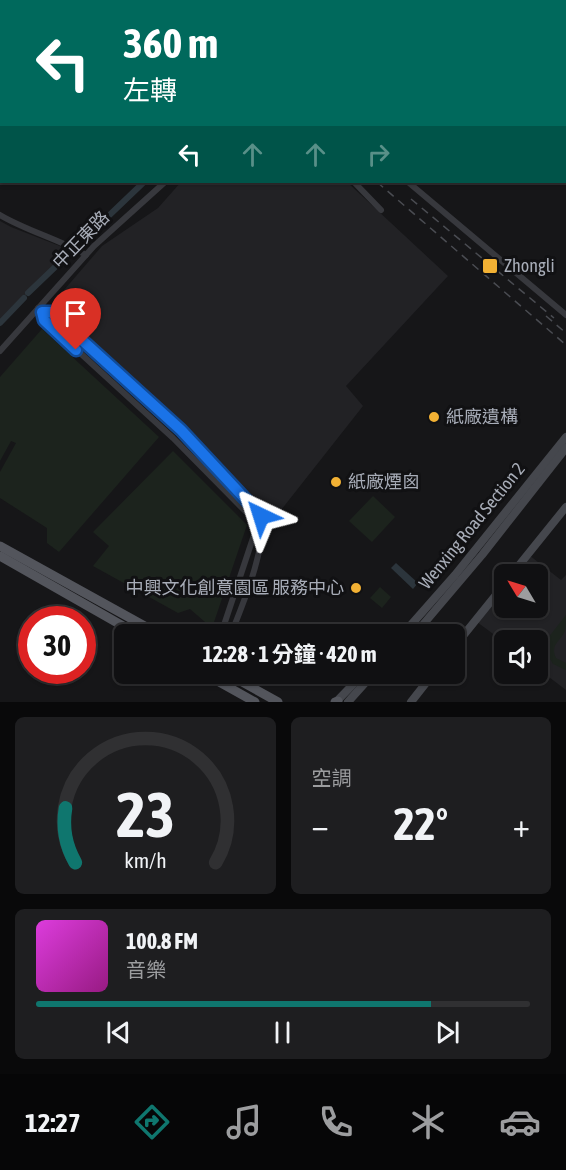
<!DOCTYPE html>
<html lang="zh-TW">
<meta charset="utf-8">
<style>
:root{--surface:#101012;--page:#1e1e20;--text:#f1f3f6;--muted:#9c9d9f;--line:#303032;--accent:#0f766e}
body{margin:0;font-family:"Asap Condensed","Noto Sans TC",sans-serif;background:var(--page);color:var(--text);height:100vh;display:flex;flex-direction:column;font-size:22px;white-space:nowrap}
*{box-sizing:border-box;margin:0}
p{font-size:20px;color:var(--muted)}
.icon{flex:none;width:33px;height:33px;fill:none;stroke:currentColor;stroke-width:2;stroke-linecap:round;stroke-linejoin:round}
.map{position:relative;height:702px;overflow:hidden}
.side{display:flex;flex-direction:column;gap:15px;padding:15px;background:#09090a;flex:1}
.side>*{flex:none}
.top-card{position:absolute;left:0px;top:0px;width:567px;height:183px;box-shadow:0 2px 4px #0004,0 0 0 2px var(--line);background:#00695c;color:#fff;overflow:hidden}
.needle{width:39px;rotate:308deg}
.tools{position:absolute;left:494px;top:564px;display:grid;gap:12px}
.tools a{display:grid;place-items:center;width:54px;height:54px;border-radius:9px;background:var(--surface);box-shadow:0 2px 4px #0004,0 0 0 2px var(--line);font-size:30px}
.speed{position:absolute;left:18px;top:606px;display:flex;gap:12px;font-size:30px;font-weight:700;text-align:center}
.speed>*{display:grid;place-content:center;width:78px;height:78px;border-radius:50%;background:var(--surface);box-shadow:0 2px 4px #0004,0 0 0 2px var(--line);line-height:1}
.speed .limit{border:9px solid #d22;background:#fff;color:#111}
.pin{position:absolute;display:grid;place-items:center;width:51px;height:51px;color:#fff;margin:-62px -26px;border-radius:50% 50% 50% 0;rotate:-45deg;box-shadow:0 0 6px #0007}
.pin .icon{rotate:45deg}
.me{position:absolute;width:66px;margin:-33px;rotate:319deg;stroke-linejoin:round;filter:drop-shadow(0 0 4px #0008)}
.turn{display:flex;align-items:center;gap:21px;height:126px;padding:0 24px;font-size:27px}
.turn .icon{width:78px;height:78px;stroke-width:2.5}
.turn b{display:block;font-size:42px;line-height:51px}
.lanes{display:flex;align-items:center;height:57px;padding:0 24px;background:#0003;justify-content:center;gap:30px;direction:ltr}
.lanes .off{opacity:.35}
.big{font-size:45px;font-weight:700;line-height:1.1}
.side .tile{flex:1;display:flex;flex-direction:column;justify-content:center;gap:9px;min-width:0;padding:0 21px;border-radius:9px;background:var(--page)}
.side .dial{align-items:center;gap:0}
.dial svg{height:156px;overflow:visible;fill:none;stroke:var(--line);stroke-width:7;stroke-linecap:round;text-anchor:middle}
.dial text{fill:var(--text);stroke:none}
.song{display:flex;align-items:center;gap:18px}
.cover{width:72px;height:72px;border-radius:9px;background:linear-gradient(135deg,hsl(300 70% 55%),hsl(310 70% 35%))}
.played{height:6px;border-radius:3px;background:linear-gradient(90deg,var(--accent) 80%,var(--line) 80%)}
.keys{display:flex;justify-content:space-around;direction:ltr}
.heat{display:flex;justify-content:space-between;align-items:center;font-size:33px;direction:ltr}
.side .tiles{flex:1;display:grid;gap:15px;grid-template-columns:1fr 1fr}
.tile:last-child{grid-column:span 2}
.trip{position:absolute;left:114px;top:624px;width:351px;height:60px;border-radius:9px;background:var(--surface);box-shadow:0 2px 4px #0004,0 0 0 2px var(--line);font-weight:700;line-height:60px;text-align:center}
.menu{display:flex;height:96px;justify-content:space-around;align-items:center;background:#060607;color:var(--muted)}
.menu .icon{width:42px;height:42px}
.menu .selected{color:var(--accent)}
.menu b{font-size:27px;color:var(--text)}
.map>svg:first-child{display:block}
.built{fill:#222225}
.green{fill:#1c231d}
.water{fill:#2c353c}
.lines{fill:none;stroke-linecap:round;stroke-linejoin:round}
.stream{stroke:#2c353c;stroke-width:1.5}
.canal{stroke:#2c353c;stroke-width:6}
.street{stroke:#37383d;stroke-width:6}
.secondary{stroke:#45474d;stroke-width:8}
.primary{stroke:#53555c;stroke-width:9}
.rail{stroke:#4a4c52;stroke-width:1.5;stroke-dasharray:8 6;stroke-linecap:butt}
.route-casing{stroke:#114b97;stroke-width:15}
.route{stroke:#1a73e8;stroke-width:10}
.poi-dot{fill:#f2b134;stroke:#111113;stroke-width:2}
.labels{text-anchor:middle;stroke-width:6;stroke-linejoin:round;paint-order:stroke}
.street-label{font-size:18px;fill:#a8adb8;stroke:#111113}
.poi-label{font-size:18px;fill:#a8adb8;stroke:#111113;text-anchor:start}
</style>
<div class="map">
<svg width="566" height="702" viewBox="0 0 566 702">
<rect width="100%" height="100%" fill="#161618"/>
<!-- built -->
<g class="built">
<path d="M181,182H347L448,276L346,386L363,406L274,519L52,304L102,246L158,208Z"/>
<path d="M0,221L11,227L70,250L0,322Z"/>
<path d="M529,555L561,580L566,575V690L537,668V640H504V642L477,622L504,587V608H537V574H514Z"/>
</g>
<!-- green -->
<g class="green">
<path d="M42,329L159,437L59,552L47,543V528L0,498V472L16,443L11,441L0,461V377Z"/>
<path d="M173,451L247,525L212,628L190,609L178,613L93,566L109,546L93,532Z"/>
<path d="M373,496L395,517L372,542L349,521Z"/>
<path d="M380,587L391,597L382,608L370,598Z"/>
<path d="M566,615C566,620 566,627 565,631C560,642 550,644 556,658L566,663V670L553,664L547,654L543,658L537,652Z"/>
</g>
<!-- water -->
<path class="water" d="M396,563L418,583L413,589L391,568Z"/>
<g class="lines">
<!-- stream -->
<g class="stream">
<path d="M185,0L187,2"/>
<path d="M566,153V154"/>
</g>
<!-- canal -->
<g class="canal">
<path d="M454,2L459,0"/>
<path d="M0,138H2"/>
<path d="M28,293L144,182"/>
<path d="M0,323L24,298"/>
</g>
<!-- street -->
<g class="street">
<path d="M194,0L196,2"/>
<path d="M431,2L435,0"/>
<path d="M483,2L487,0"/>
<path d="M354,182L381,210"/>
<path d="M408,182L566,315"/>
<path d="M0,215C27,231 59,239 86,255"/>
<path d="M38,308L42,312L44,320L173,438L254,520L255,532L221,634"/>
<path d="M42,312H51L181,430L259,512C272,535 241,609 231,634"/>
<path d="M0,351L94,246L165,182"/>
</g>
<!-- secondary -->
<g class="secondary">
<path d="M512,574L566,507"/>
<path d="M403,634L455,575L566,437"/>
<path d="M415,634L482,555L566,448"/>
<path d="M454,647L504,585"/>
<path d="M336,702L363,674"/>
<path d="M348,702L373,674"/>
<path d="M411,702L433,674"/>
</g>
<!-- primary -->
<g class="primary">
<path d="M0,546L159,634"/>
<path d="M0,556L137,634"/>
<path d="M205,674L255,702"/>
<path d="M228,674L278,702"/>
<path d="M335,702L338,701"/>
</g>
<!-- rail -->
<g class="rail">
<path d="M167,0L169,2"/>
<path d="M377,182L566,345"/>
<path d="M411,199L554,318"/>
<path d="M546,316L566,333"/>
</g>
</g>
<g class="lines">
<defs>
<path id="route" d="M76,350L44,320L42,312H51L181,430L261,516"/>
</defs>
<!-- route casing -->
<use href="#route" class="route-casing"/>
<!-- route -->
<use href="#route" class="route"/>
</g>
<!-- markers -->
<g class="poi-dot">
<rect x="482" y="258" width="16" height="16" rx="3"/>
<circle cx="434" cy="417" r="6"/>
<circle cx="336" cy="482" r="6"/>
<circle cx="356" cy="588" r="6"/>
</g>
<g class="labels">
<!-- street labels -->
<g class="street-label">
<text transform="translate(81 240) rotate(-46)" y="6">中正東路</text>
<text transform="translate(472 526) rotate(-51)" y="6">Wenxing Road Section 2</text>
</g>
<!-- poi labels -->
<g class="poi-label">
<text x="504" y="272">Zhongli</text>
<text x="446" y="423">紙廠遺構</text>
<text x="348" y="488">紙廠煙囪</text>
<text x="344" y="594" text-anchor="end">中興文化創意園區 服務中心</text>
</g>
</g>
</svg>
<div class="tools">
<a><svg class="needle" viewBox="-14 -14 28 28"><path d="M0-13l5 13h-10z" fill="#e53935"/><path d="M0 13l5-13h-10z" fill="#9c9d9f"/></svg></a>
<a><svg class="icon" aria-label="sound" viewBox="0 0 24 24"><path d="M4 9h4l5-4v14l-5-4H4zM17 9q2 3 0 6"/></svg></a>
</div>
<div class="speed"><div class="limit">30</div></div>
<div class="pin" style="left:76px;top:350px;background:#d93025"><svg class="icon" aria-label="arrive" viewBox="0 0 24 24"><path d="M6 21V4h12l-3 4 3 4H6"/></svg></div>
<svg class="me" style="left:261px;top:516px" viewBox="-20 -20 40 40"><path d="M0-17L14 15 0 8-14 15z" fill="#1a73e8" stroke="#fff" stroke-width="4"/></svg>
<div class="trip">12:28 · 1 分鐘 · 420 m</div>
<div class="top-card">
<div class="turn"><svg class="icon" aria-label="left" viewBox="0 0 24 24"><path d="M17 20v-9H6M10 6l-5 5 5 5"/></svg><div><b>360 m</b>左轉</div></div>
<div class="lanes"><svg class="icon" aria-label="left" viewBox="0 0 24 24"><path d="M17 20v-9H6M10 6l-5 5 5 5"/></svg><svg class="icon off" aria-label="ahead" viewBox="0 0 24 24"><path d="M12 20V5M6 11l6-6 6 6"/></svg><svg class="icon off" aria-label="ahead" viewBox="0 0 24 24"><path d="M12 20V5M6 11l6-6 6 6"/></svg><svg class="icon off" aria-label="right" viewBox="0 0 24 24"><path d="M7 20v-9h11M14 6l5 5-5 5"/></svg></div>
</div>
</div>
<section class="side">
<div class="tiles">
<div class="tile dial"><svg viewBox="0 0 100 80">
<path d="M14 69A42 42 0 1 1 86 69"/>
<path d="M14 69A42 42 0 0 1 9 41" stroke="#0f766e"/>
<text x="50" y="56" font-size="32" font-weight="700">23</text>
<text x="50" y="72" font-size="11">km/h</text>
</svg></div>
<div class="tile"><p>空調</p>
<div class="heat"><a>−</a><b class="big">22°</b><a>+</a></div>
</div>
<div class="tile">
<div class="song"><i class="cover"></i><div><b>100.8 FM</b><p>音樂</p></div></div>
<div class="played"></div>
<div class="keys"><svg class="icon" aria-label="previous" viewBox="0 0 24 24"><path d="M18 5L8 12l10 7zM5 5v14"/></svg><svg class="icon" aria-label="pause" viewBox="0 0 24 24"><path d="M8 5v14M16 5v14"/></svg><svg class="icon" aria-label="next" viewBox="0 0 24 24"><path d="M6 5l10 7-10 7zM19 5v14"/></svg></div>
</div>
</div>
</section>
<nav class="menu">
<b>12:27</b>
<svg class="icon selected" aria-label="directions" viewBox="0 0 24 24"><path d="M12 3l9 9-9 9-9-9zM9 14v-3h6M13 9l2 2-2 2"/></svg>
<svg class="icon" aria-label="music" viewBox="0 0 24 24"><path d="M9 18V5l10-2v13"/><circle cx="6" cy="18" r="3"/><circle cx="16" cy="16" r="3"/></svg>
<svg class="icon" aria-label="phone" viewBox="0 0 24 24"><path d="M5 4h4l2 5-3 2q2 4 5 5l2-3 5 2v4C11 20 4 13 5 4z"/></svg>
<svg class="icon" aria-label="climate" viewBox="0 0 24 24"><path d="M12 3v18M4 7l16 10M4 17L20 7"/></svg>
<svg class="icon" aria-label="car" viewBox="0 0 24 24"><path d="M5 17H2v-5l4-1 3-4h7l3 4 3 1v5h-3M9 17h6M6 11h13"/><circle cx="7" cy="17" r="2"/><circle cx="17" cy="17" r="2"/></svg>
</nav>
